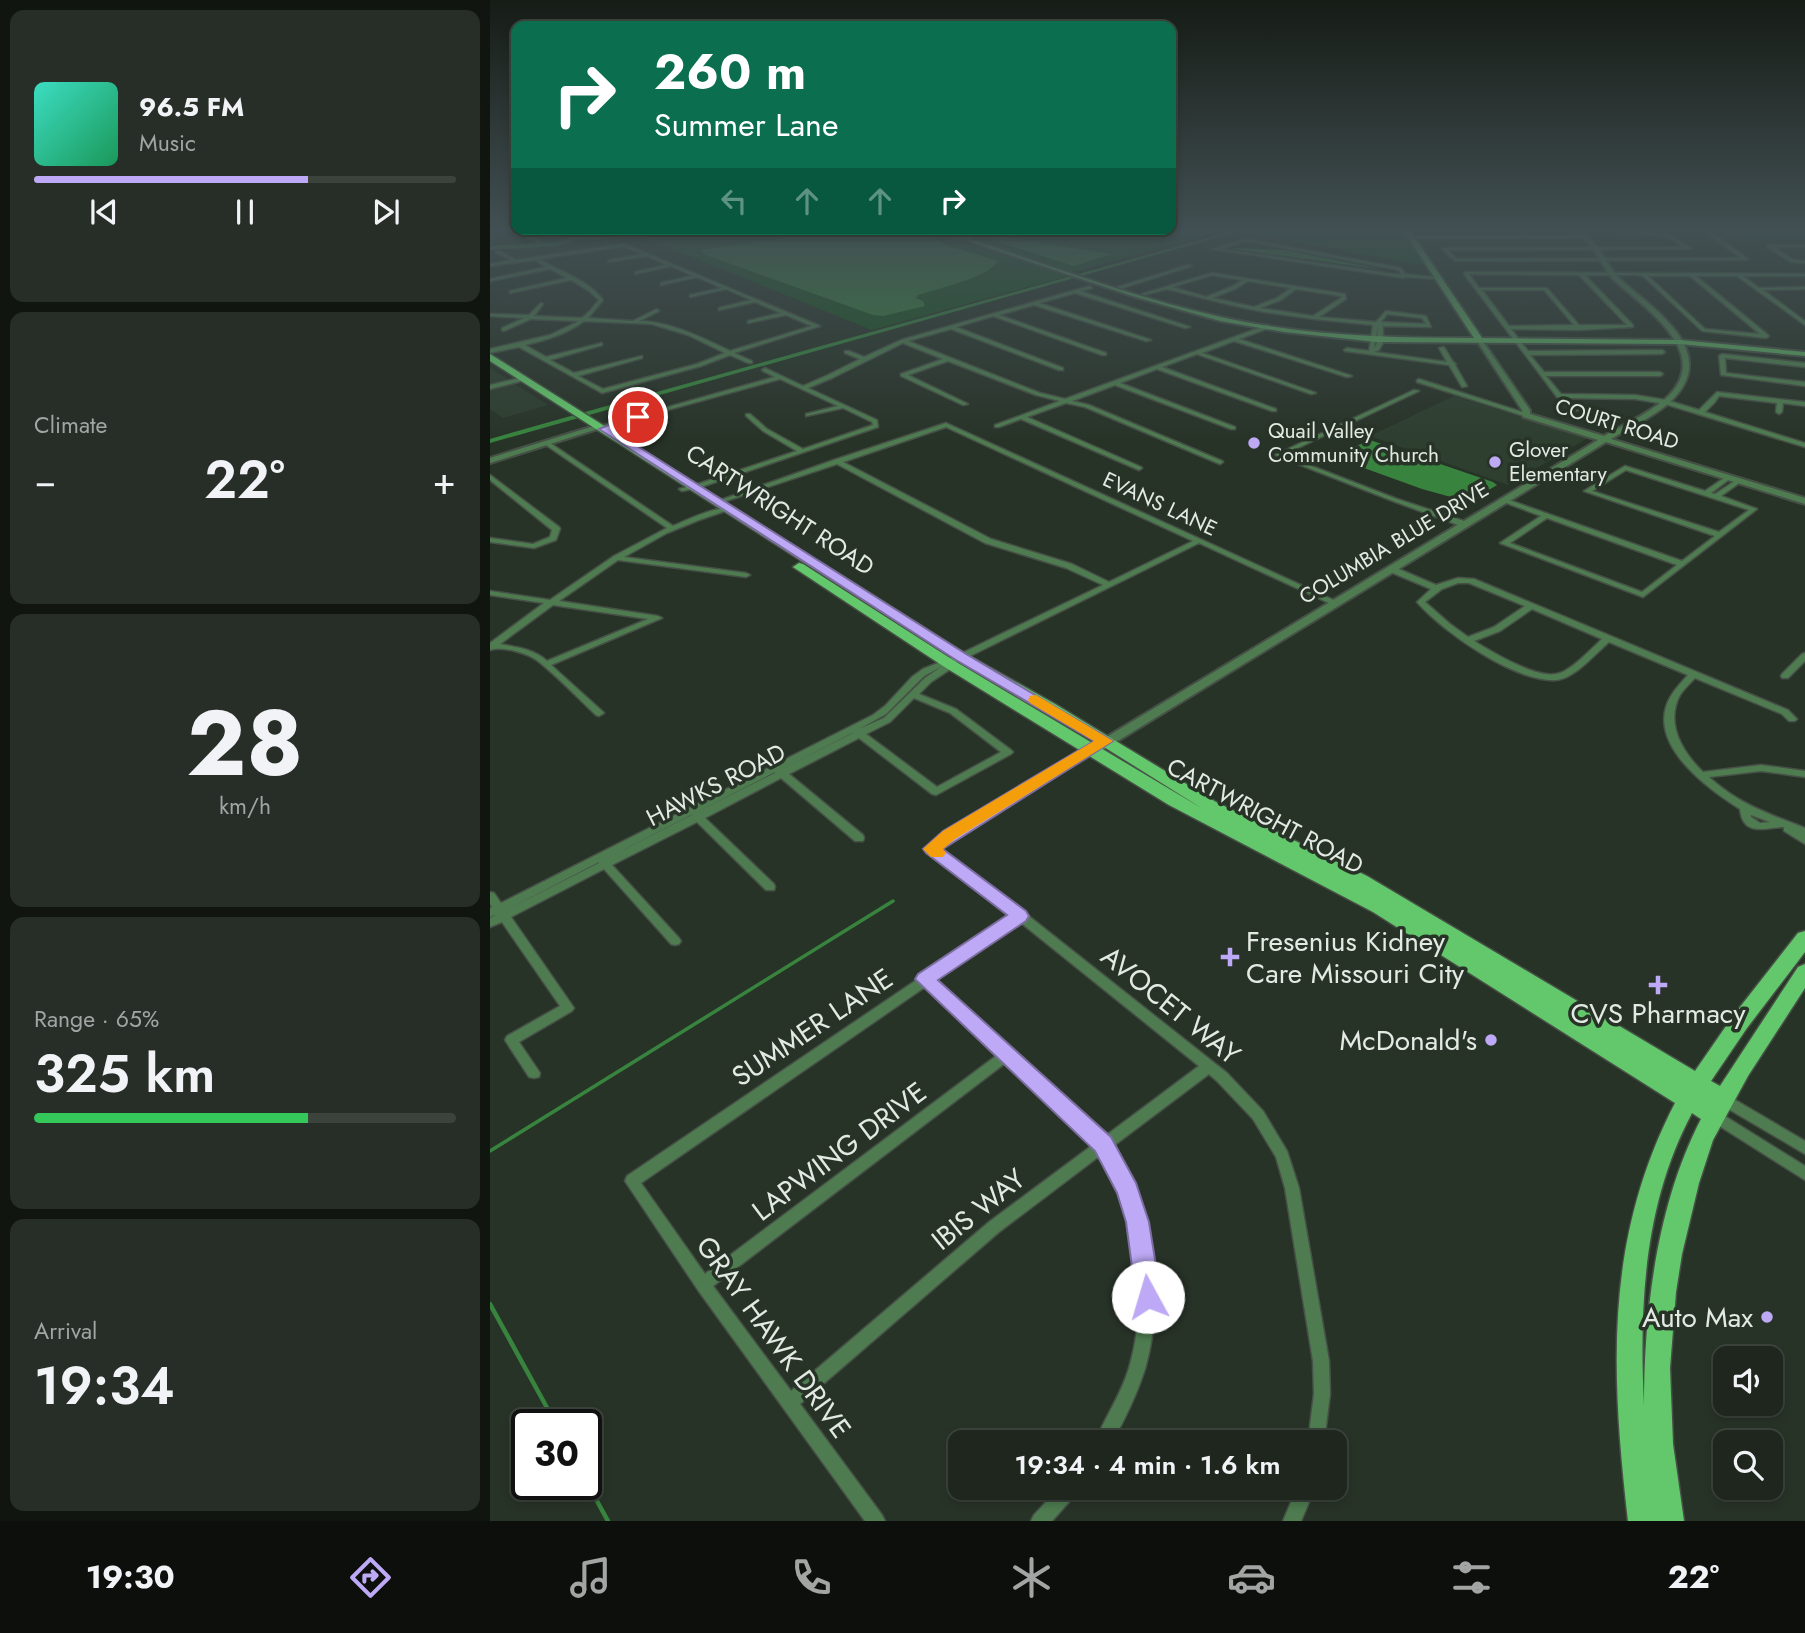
<!DOCTYPE html>
<meta charset="utf-8">
<style>
:root{--surface:#1e261e;--page:#262e27;--text:#f1f3f6;--muted:#a1a5a4;--line:#3c433c;--accent:#bda9f5}
body{margin:0;font-family:Jost,sans-serif;background:var(--page);color:var(--text);height:100vh;display:flex;flex-direction:column;font-size:26px;white-space:nowrap}
*{box-sizing:border-box;margin:0}
p{font-size:23px;color:var(--muted)}
.icon{flex:none;width:38px;height:38px;fill:none;stroke:currentColor;stroke-width:2;stroke-linecap:round;stroke-linejoin:round}
.map{position:relative;flex:1;overflow:hidden}
.side{display:flex;flex-direction:column;gap:10px;padding:10px;background:#101510;width:490px}
.side>*{flex:none}
.banner{position:absolute;left:21px;top:21px;width:665px;height:214px;border-radius:14px;box-shadow:0 4px 10px #0003,0 0 0 2px var(--line);background:#0b6e4f;color:#fff;overflow:hidden}
.buttons{position:absolute;left:1223px;top:1346px;display:grid;gap:14px}
.buttons a{display:grid;place-items:center;width:70px;height:70px;border-radius:14px;background:var(--surface);box-shadow:0 4px 10px #0003,0 0 0 2px var(--line);font-size:35px}
.speed{position:absolute;left:21px;top:1409px;display:flex;gap:14px;font-size:35px;font-weight:700;text-align:center}
.speed>*{display:grid;place-content:center;width:91px;height:91px;border-radius:50%;background:var(--surface);box-shadow:0 4px 10px #0003,0 0 0 2px var(--line);line-height:1}
.speed .limit{border:4px solid #111;border-radius:10px;background:#fff;color:#111}
.pin{position:absolute;display:grid;place-items:center;width:60px;height:60px;color:#fff;margin:-30px;border:4px solid #fff;border-radius:50%;box-shadow:0 2px 7px #0007}
.me{position:absolute;width:77px;margin:-38px;rotate:354deg;stroke-linejoin:round;filter:drop-shadow(0 0 5px #0008)}
.turn{display:flex;align-items:center;gap:24px;height:147px;padding:0 28px;font-size:32px}
.turn .icon{width:91px;height:91px;stroke-width:2.5}
.turn b{display:block;font-size:49px;line-height:60px}
.lanes{display:flex;align-items:center;height:66px;padding:0 28px;background:#0003;justify-content:center;gap:35px;direction:ltr}
.lanes .off{opacity:.35}
.big{font-size:52px;font-weight:600;line-height:1.1}
.side .tile{flex:1;display:flex;flex-direction:column;justify-content:center;gap:10px;min-width:0;padding:0 24px;border-radius:14px;background:var(--page)}
.side .dial{align-items:center;gap:0}
.dial b{font-size:91px;line-height:1}
.song{display:flex;align-items:center;gap:21px}
.cover{width:84px;height:84px;border-radius:10px;background:linear-gradient(135deg,hsl(170 70% 55%),hsl(150 70% 35%))}
.played{height:7px;border-radius:4px;background:linear-gradient(90deg,var(--accent) 65%,var(--line) 65%)}
.keys{display:flex;justify-content:space-around;direction:ltr}
.heat{display:flex;justify-content:space-between;align-items:center;font-size:38px;direction:ltr}
.charge{height:10px;border-radius:5px;background:linear-gradient(90deg,#34c759 65%,var(--line) 0)}
.trip{position:absolute;left:458px;top:1430px;width:399px;height:70px;border-radius:14px;background:var(--surface);box-shadow:0 4px 10px #0003,0 0 0 2px var(--line);font-weight:600;line-height:70px;text-align:center}
.tabs{display:flex;height:112px;justify-content:space-around;align-items:center;background:#0c0f0c;color:var(--muted)}
.tabs .icon{width:49px;height:49px}
.tabs .selected{color:var(--accent)}
.tabs b{font-size:32px;color:var(--text)}
main{display:flex;flex:1;min-height:0}
.map>svg:first-child{display:block}
.built{fill:#2e3e2f}
.green{fill:#1a5421}
.water{fill:#38843f}
.lines{fill:none;stroke-linecap:round;stroke-linejoin:round}
.stream-far1{stroke:#38843f;stroke-width:3.5}
.stream{stroke:#38843f;stroke-width:4.5}
.river{fill:#38843f;fill-rule:evenodd}
.minor-casing{stroke:#465046;stroke-width:3}
.tertiary-casing{stroke:#465046;stroke-width:4}
.secondary-casing{stroke:#465046;stroke-width:4}
.primary-casing{stroke:#465046;stroke-width:3}
.minor{fill:#4e7c50;fill-rule:evenodd}
.tertiary{fill:#4e7c50;fill-rule:evenodd}
.secondary{fill:#5ba660;fill-rule:evenodd}
.primary{fill:#63c76b;fill-rule:evenodd}
.route{fill:#bda9f5;stroke:#7b6e9f;stroke-width:2}
.slow{fill:#f59e0b}
.poi-dot{fill:#bda9f5;stroke:#283328;stroke-width:2.5}
.labels{text-anchor:middle;stroke-width:7;stroke-linejoin:round;paint-order:stroke}
.far-street-label{font-size:21px;fill:#e3eae3;stroke:#283328}
.far-poi-label{font-size:21px;fill:#e3eae3;stroke:#283328;text-anchor:start}
.street-label{font-size:24px;fill:#e3eae3;stroke:#283328}
.near-poi-label{font-size:28px;fill:#e3eae3;stroke:#283328;text-anchor:end}
.near-street-label{font-size:28px;fill:#e3eae3;stroke:#283328}
</style>
<main>
<section class="side">
<div class="tile">
<div class="song"><i class="cover"></i><div><b>96.5 FM</b><p>Music</p></div></div>
<div class="played"></div>
<div class="keys"><svg class="icon" aria-label="previous" viewBox="0 0 24 24"><path d="M18 5L8 12l10 7zM5 5v14"/></svg><svg class="icon" aria-label="pause" viewBox="0 0 24 24"><path d="M8 5v14M16 5v14"/></svg><svg class="icon" aria-label="next" viewBox="0 0 24 24"><path d="M6 5l10 7-10 7zM19 5v14"/></svg></div>
</div>
<div class="tile"><p>Climate</p>
<div class="heat"><a>−</a><b class="big">22°</b><a>+</a></div>
</div>
<div class="tile dial"><b>28</b><p>km/h</p></div>
<div class="tile"><p>Range · 65%</p><b class="big">325 km</b><div class="charge"></div></div>
<div class="tile"><p>Arrival</p><b class="big">19:34</b></div>
</section>
<div class="map">
<svg width="1315" height="1521" viewBox="0 0 1315 1521">
<rect width="100%" height="100%" fill="#283328"/>
<!-- built -->
<g class="built">
<path d="M0,368L58,405L13,418L0,409Z"/>
<path d="M964,396L1098,438L1018,485L880,436Z"/>
</g>
<!-- green -->
<g class="green">
<path d="M732,228L738,229L584,272L482,240L496,229Z"/>
<path d="M761,228H911L936,266L749,231Z"/>
<path d="M1232,228H1315V240L1249,239Z"/>
<path d="M133,229H432L578,276L382,330Z"/>
</g>
<!-- water -->
<g class="water">
<path d="M753,228H761L0,443V439L70,419Z"/>
<path d="M257,229L302,233L295,229H419L459,246L508,261C498,278 448,288 428,295L426,298L433,301L435,306L393,316L383,315L216,255L211,250L303,237L301,234Z"/>
<path d="M513,237L621,254L584,266L499,239Z"/>
<path d="M746,248L794,250L895,270L743,249Z"/>
<path d="M880,440L1003,482L1007,485L979,502L932,489L852,460L846,455Z"/>
</g>
<g class="lines">
<!-- stream-far1 -->
<path class="stream-far1" d="M0,1151L403,901"/>
<!-- stream -->
<g class="stream">
<path d="M0,1304L66,1424"/>
<path d="M96,1481L118,1521"/>
</g>
<!-- river -->
<path class="river" d="M140,229H150L122,238L87,240L67,246L0,250V246L67,242L87,236L122,234Z"/>
<defs>
<g id="minor">
<path d="M20,228H26L51,241L48,242Z"/>
<path d="M1087,228H1104L1180,235L1201,248L1199,249L958,250L966,259L1251,258L1210,228H1215L1258,259L1256,260L965,261L952,249L954,248L1194,247L1179,237Z"/>
<path d="M487,229H493L468,239L465,238Z"/>
<path d="M921,236H1094L1096,237L1094,238H920Z"/>
<path d="M756,239L911,268L915,274L950,278L948,279L916,277L914,278L722,249ZM756,241L909,270L911,275L730,249Z"/>
<path d="M134,244L330,326L244,353L262,361V363H258L240,355L211,366L112,393L29,347L0,353V349L60,335L89,321L41,319L14,331L12,330V328L34,318L0,316V314L39,315L51,303L53,304L44,316L92,318L100,311L109,300L99,291L81,280L20,293V291L77,278L60,269L0,281V279L56,267L45,260L0,266V264L22,260L6,253V251H10L26,260ZM134,246L153,254L120,260L118,262L157,256L177,265L145,272V274L181,266L203,276L171,283V285L207,277L232,288L200,295V297L236,289L261,300L229,308V310L265,302L291,313L258,321V323L296,315L322,326L240,351C211,337 181,322 149,321L169,311L167,309L143,321L98,318L113,300C99,280 70,272 49,259ZM94,321L162,324L198,335L235,353L207,364L113,389L88,376L152,358V356L84,373L60,360L112,345V343L56,357L35,345C56,340 77,334 94,321Z"/>
<path d="M1278,245H1315V247H1283L1304,260L1315,261V263L1301,262L1277,247Z"/>
<path d="M698,265L702,266L632,288L628,287Z"/>
<path d="M976,272L1315,274V276H1253L1269,288L1315,287V289L1273,290L1315,321V325L1247,276H1206L1278,335L1279,336L1276,338L1212,331L1153,276L1146,275H1095L1143,325V327L1089,330L1021,329L1038,351L1172,350L1175,352L1172,354L1040,355L1054,372H1170L1173,374L1170,376H1056L1071,394L1145,395L1176,400L1209,410L1227,392L1315,402V406L1293,403L1292,412L1289,414L1286,412L1287,403L1229,396L1225,402L1215,412L1315,443V447L1175,404L1145,399L1075,398L1088,410L1083,411L1067,397L974,274ZM979,274L1089,275L1137,325H1089L1057,288H989ZM1158,276H1200L1270,334L1215,329ZM992,290H1054L1084,325L1019,326Z"/>
<path d="M722,273L855,294L856,299L829,317L886,322L896,311L936,316L941,327L893,326V343L889,350L884,352L957,362L949,348L954,347L963,362L966,364L965,365L977,386L972,387L959,365L855,351L854,350L857,348L879,351L883,325L824,319L774,312L741,305L677,289L654,295L652,294ZM722,275L753,280L741,287L716,297L682,287ZM758,281L801,288L787,298L764,307L722,298L745,289ZM806,289L851,296V298L823,316L770,308L791,300ZM897,314L932,318L936,324L891,322ZM888,325L887,343L884,348L888,326Z"/>
<path d="M600,286L602,288L590,291L700,327L695,328L585,293L549,303L661,340L656,341L544,305L509,315L616,353V355H612L503,316L466,327L573,368V370H569L461,329L418,341L550,393L575,399L777,325L779,326V328L749,339L862,376L857,377L744,341L712,353L826,393L821,394L707,354L672,367L786,409V411H782L667,369L630,383L745,427V429H741L625,385L582,401L599,405L732,461L733,462L730,464L595,407L576,403L537,417L651,467L652,468L649,470L531,419L509,427H505V425L570,401L546,395L458,361L418,375L478,404L473,405L411,376V374L453,359L413,343L342,378L318,388L387,420L388,427L208,488L192,491L189,489L205,485L307,451L273,431L256,416V414H260L277,429L313,449L383,425L382,422L353,408L316,416V414L348,406L290,379L112,428L107,427L285,377L273,371L272,370L275,368L313,386L338,375L370,359L355,353V351H359L374,357L411,340Z"/>
<path d="M1232,354L1315,363V367L1235,358L1236,373L1315,382V386L1231,375L1229,356Z"/>
<path d="M34,377L37,379L36,380L0,389V385Z"/>
<path d="M929,379L1038,414L1039,415L1034,416L927,382V380Z"/>
<path d="M924,390L929,391L793,455L907,499L977,522V526H971L903,501L785,455Z"/>
<path d="M456,423L848,602L844,604H841L709,543L474,659L459,665L460,668L459,670L441,682L429,694L466,709L521,750L523,752L521,754L446,795L442,794L369,738L299,774L373,835L374,838L373,841H365L291,778L215,818L284,884L285,887L284,890H276L207,822L122,865L189,938L191,941L189,944L185,945L181,944L114,869L21,917L84,1008L82,1011L29,1042L50,1073L49,1077L44,1078L39,1077L15,1040L17,1036L70,1006L12,922L0,927V918L7,914L0,917V908L2,907L0,904V892L4,893L11,903L383,715L395,706L422,677L433,669L468,655L613,585L576,568L495,543L347,464L230,503L225,502L344,460ZM456,427L703,541L619,582L582,564L501,539L353,462ZM451,667L435,678L394,718L369,729L396,714L434,676ZM424,698L460,713L511,752L447,787L376,734L400,722ZM362,733H363L292,769ZM285,772V773L205,813ZM203,814L202,815L115,859ZM109,862V863L16,910Z"/>
<path d="M56,443H60L183,526C197,520 228,505 241,509L209,520L177,533L134,557L256,573L260,575L256,577L128,560L69,601L168,616L172,618L61,665L112,711L114,713L109,716L106,715C87,697 68,677 48,661C37,653 13,646 0,650V643L54,603L0,595V591L60,600L124,556L177,528L56,445ZM63,605L158,619L57,661C44,649 26,647 10,644Z"/>
<path d="M1135,466L1215,491L1237,476H1241V478L1221,493L1225,494L1248,479H1252V481L1231,496L1267,509L1153,597L1010,543L1051,516L1011,501V499L1013,498L1192,561L1225,536L1094,491ZM1136,470L1259,510L1229,532L1102,491ZM1057,518L1187,565L1152,592L1020,543Z"/>
<path d="M0,475L69,527L70,529L66,540L44,548L0,542V538L43,544L60,537L62,530L0,480Z"/>
<path d="M898,567H904L946,585L968,578L984,579L1298,710L1307,719L1305,721H1299L1292,714L1205,678C1200,683 1194,689 1190,695C1175,723 1192,752 1213,772L1271,765L1315,771V777L1271,771L1219,777C1250,805 1277,813 1315,828V844L1294,831V827C1277,827 1253,838 1250,809C1220,790 1167,752 1175,711C1178,696 1188,686 1198,675L1119,642C1106,653 1085,678 1067,680C1026,683 953,632 927,602L941,589L898,571ZM968,583H979L1035,606L1004,627L978,637L960,624L935,602L952,589ZM1042,609L1112,639C1101,649 1084,668 1070,673C1049,681 1002,652 984,641L1010,631ZM1261,815L1280,822L1270,823L1261,817Z"/>
<path d="M1315,653V661L1298,678H1292L1291,676L1292,674L1312,654Z"/>
<path d="M604,747L609,750L607,752L463,838L449,849L507,891L737,1073L773,1111L797,1151L809,1188L839,1361L840,1394L834,1442H818L824,1394L823,1361L795,1188L786,1157L763,1119L727,1081L719,1074L622,1147C664,1205 675,1301 655,1369C647,1394 635,1419 622,1442H605C615,1417 631,1395 639,1368C658,1304 651,1211 612,1154L509,1232L310,1404L392,1515L395,1521H375L208,1290L135,1181L137,1176L428,979L430,976L435,975L522,916L437,849L455,832ZM530,922L709,1066L614,1137L596,1119L555,1085L444,981ZM435,987L506,1056L215,1274L151,1183ZM514,1064L604,1144L499,1222L301,1391L223,1286Z"/>
<path d="M1235,1094L1315,1141V1154L1230,1104L1228,1100L1230,1096Z"/>
<path d="M1225,1110L1315,1166V1180L1220,1120L1218,1116L1220,1112Z"/>
<path d="M569,1488H589L586,1494L562,1521H541L544,1515Z"/>
<path d="M807,1488H825L811,1521H793Z"/>
</g>
<g id="tertiary">
<path d="M1081,228H1086C1093,234 1101,239 1106,246C1116,257 1120,270 1131,280C1166,311 1232,353 1180,402C1165,416 1139,428 1121,439L1315,498V504L1116,442L608,753H600L598,750L600,747L1108,440L1033,417L1032,410L987,341L988,340H992L1040,410V414L1114,436C1133,425 1157,414 1174,400C1226,355 1157,310 1125,281C1115,272 1112,261 1104,250C1098,241 1088,235 1081,228Z"/>
<path d="M107,425L114,427L0,463V458Z"/>
</g>
<path id="secondary" d="M912,228H918L992,338L1190,340L1315,352V356L1190,344L887,342L794,332L730,321L642,296L442,229H452C544,260 636,296 731,317C814,336 900,338 984,338Z"/>
<path id="primary" d="M0,354L476,654L565,704L726,802L877,876L1205,1071L1243,1016L1308,933L1315,931V952L1257,1028L1221,1081L1230,1086L1308,967L1315,964V988L1258,1076L1223,1140L1209,1183L1192,1254L1186,1292L1180,1368L1183,1444L1194,1521H1138C1121,1372 1114,1240 1185,1103L883,912L679,805L453,666L303,567L309,563L313,564L463,660L713,809L555,710L466,660L0,361ZM1202,1113L1211,1119C1167,1204 1154,1311 1154,1405C1149,1305 1154,1203 1202,1113Z"/>
</defs>
<!-- minor casing -->
<use href="#minor" class="minor-casing"/>
<!-- tertiary casing -->
<use href="#tertiary" class="tertiary-casing"/>
<!-- secondary casing -->
<use href="#secondary" class="secondary-casing"/>
<!-- primary casing -->
<use href="#primary" class="primary-casing"/>
<!-- minor -->
<use href="#minor" class="minor"/>
<!-- tertiary -->
<use href="#tertiary" class="tertiary"/>
<!-- secondary -->
<use href="#secondary" class="secondary"/>
<!-- primary -->
<use href="#primary" class="primary"/>
</g>
<!-- sky -->
<linearGradient id="sky" x2="0" y2="1"><stop stop-color="#161c16"/><stop offset="0.52" stop-color="#425053"/><stop offset="1" stop-color="#425053" stop-opacity="0"/></linearGradient>
<rect width="1315" height="441" fill="url(#sky)"/>
<!-- route -->
<path class="route" d="M144,415L153,417L122,430L476,654L623,741L453,849L536,911L539,916L536,921L448,980L621,1137L646,1183L659,1222L671,1297L667,1306L658,1309L649,1306L646,1297L636,1222L627,1193L605,1151L425,979L428,974L517,915L436,853L433,849L453,831L604,741L466,660L109,429Z"/>
<!-- slow -->
<path class="slow" d="M546,695L623,741L465,839L453,849L456,853L453,857H441L433,849L453,831L604,741L540,703L538,700L540,696Z"/>
<!-- markers -->
<g class="poi-dot">
<circle cx="764" cy="443" r="7"/>
<circle cx="1005" cy="462" r="7"/>
<path d="M736.5 946.5h7v7h7v7h-7v7h-7v-7h-7v-7h7z"/>
<path d="M1164.5 974.5h7v7h7v7h-7v7h-7v-7h-7v-7h7z"/>
<circle cx="1001" cy="1040" r="7"/>
<circle cx="1277" cy="1317" r="7"/>
</g>
<g class="labels">
<!-- far-street labels -->
<g class="far-street-label">
<text transform="translate(1127 424) rotate(17)" y="7">COURT ROAD</text>
<text transform="translate(670 504) rotate(25)" y="7">EVANS LANE</text>
<text transform="translate(904 543) rotate(-31)" y="7">COLUMBIA BLUE DRIVE</text>
</g>
<!-- far-poi labels -->
<g class="far-poi-label">
<text x="778" y="438">Quail Valley<tspan x="778" dy="24">Community Church</tspan></text>
<text x="1019" y="457">Glover<tspan x="1019" dy="24">Elementary</tspan></text>
</g>
<!-- street labels -->
<g class="street-label">
<text transform="translate(290 510) rotate(33)" y="8">CARTWRIGHT ROAD</text>
<text transform="translate(226 785) rotate(-27)" y="8">HAWKS ROAD</text>
<text transform="translate(775 816) rotate(28)" y="8">CARTWRIGHT ROAD</text>
</g>
<!-- near-poi labels -->
<g class="near-poi-label">
<text x="756" y="951" text-anchor="start">Fresenius Kidney<tspan x="756" dy="32">Care Missouri City</tspan></text>
<text x="1168" y="1023" text-anchor="middle">CVS Pharmacy</text>
<text x="987" y="1050">McDonald's</text>
<text x="1263" y="1327">Auto Max</text>
</g>
<!-- near-street labels -->
<g class="near-street-label">
<text transform="translate(681 1005) rotate(39)" y="10">AVOCET WAY</text>
<text transform="translate(322 1027) rotate(-34)" y="10">SUMMER LANE</text>
<text transform="translate(349 1151) rotate(-37)" y="10">LAPWING DRIVE</text>
<text transform="translate(488 1209) rotate(-39)" y="10">IBIS WAY</text>
<text transform="translate(284 1337) rotate(54)" y="10">GRAY HAWK DRIVE</text>
</g>
</g>
</svg>
<div class="buttons">
<a><svg class="icon" aria-label="sound" viewBox="0 0 24 24"><path d="M4 9h4l5-4v14l-5-4H4zM17 9q2 3 0 6"/></svg></a>
<a><svg class="icon" aria-label="search" viewBox="0 0 24 24"><circle cx="10" cy="10" r="6"/><path d="M15 15l6 6"/></svg></a>
</div>
<div class="speed"><div class="limit">30</div></div>
<div class="pin" style="left:148px;top:417px;background:#d93025"><svg class="icon" aria-label="arrive" viewBox="0 0 24 24"><path d="M6 21V4h12l-3 4 3 4H6"/></svg></div>
<svg class="me" style="left:658px;top:1297px" viewBox="-20 -20 40 40"><circle r="19" fill="#fff"/><path d="M0-13L10 11 0 6-10 11z" fill="#bda9f5"/></svg>
<div class="trip">19:34 · 4 min · 1.6 km</div>
<div class="banner">
<div class="turn"><svg class="icon" aria-label="right" viewBox="0 0 24 24"><path d="M7 20v-9h11M14 6l5 5-5 5"/></svg><div><b>260 m</b>Summer Lane</div></div>
<div class="lanes"><svg class="icon off" aria-label="left" viewBox="0 0 24 24"><path d="M17 20v-9H6M10 6l-5 5 5 5"/></svg><svg class="icon off" aria-label="ahead" viewBox="0 0 24 24"><path d="M12 20V5M6 11l6-6 6 6"/></svg><svg class="icon off" aria-label="ahead" viewBox="0 0 24 24"><path d="M12 20V5M6 11l6-6 6 6"/></svg><svg class="icon" aria-label="right" viewBox="0 0 24 24"><path d="M7 20v-9h11M14 6l5 5-5 5"/></svg></div>
</div>
</div>
</main>
<nav class="tabs">
<b>19:30</b>
<svg class="icon selected" aria-label="directions" viewBox="0 0 24 24"><path d="M12 3l9 9-9 9-9-9zM9 14v-3h6M13 9l2 2-2 2"/></svg>
<svg class="icon" aria-label="music" viewBox="0 0 24 24"><path d="M9 18V5l10-2v13"/><circle cx="6" cy="18" r="3"/><circle cx="16" cy="16" r="3"/></svg>
<svg class="icon" aria-label="phone" viewBox="0 0 24 24"><path d="M5 4h4l2 5-3 2q2 4 5 5l2-3 5 2v4C11 20 4 13 5 4z"/></svg>
<svg class="icon" aria-label="climate" viewBox="0 0 24 24"><path d="M12 3v18M4 7l16 10M4 17L20 7"/></svg>
<svg class="icon" aria-label="car" viewBox="0 0 24 24"><path d="M5 17H2v-5l4-1 3-4h7l3 4 3 1v5h-3M9 17h6M6 11h13"/><circle cx="7" cy="17" r="2"/><circle cx="17" cy="17" r="2"/></svg>
<svg class="icon" aria-label="filters" viewBox="0 0 24 24"><path d="M4 7h16M4 17h16"/><circle cx="9" cy="7" r="2"/><circle cx="15" cy="17" r="2"/></svg>
<b>22°</b>
</nav>
